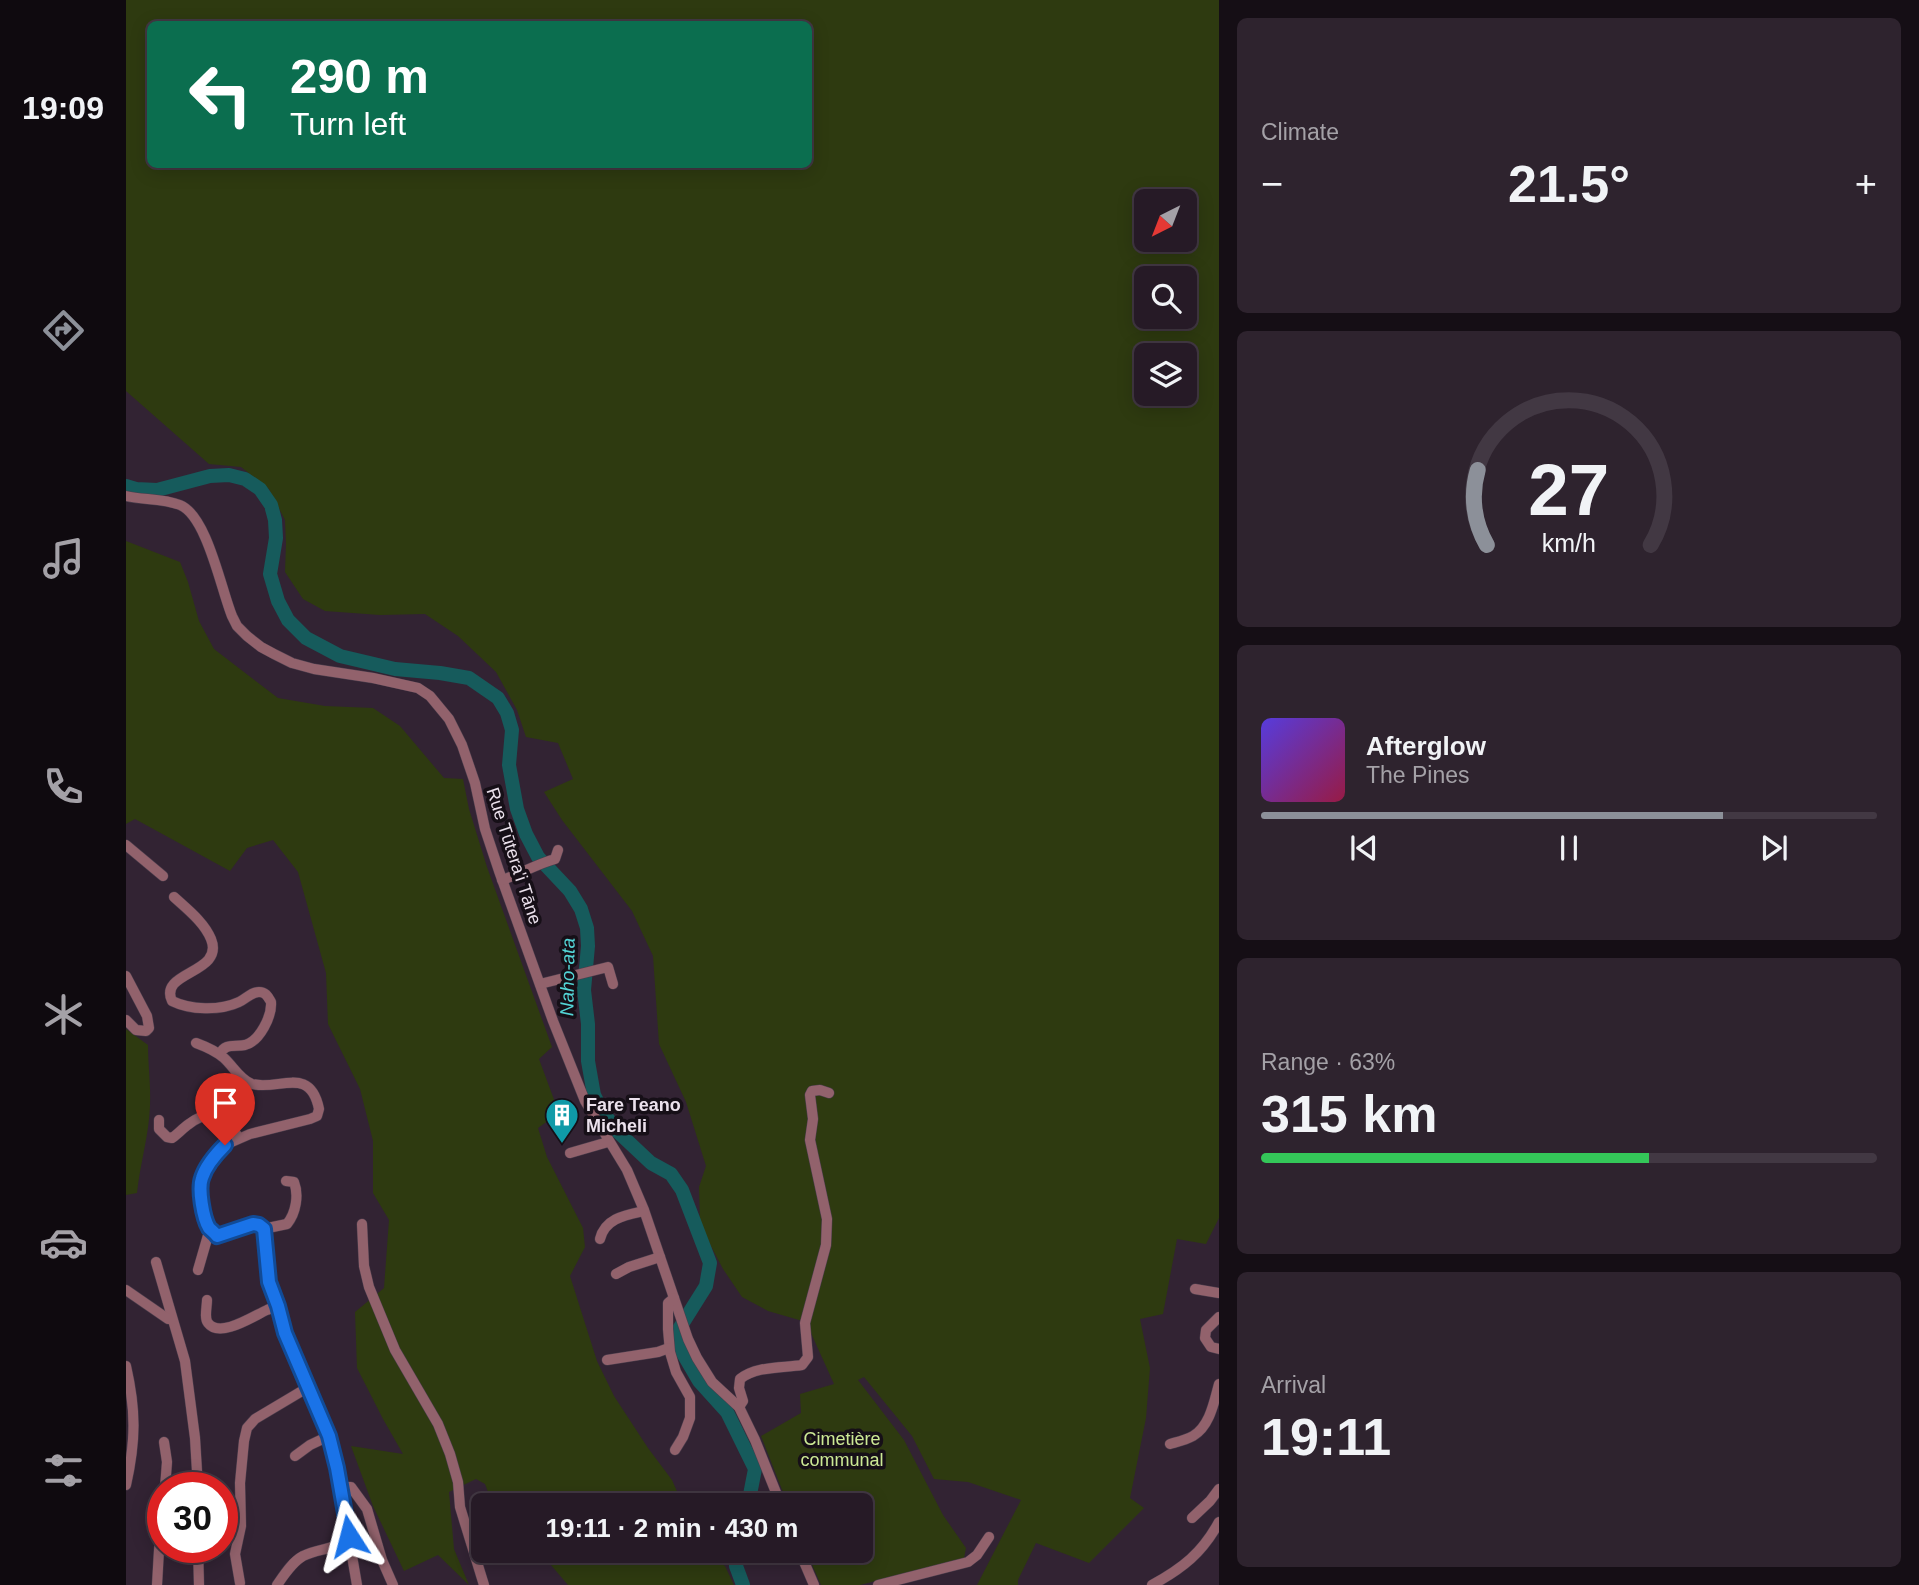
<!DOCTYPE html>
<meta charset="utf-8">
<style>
:root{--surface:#261a26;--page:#2e232e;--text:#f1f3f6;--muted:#a4a1a7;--line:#423843;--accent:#8c9099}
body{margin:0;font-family:Helvetica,sans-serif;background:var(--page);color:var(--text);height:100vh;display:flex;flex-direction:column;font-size:26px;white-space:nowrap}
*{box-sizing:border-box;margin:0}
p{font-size:23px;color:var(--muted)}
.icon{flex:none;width:38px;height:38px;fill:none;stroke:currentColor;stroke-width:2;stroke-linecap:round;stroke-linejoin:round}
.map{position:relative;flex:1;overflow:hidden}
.side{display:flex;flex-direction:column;gap:18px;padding:18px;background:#150e15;width:700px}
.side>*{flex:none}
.top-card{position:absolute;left:21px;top:21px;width:665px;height:147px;border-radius:10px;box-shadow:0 4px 18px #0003,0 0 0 2px var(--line);background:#0b6e4f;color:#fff;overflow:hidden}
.needle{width:46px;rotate:222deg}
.controls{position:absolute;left:1008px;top:189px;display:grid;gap:14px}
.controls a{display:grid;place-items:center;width:63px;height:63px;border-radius:10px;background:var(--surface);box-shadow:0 4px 18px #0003,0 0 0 2px var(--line);font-size:35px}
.speed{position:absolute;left:21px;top:1472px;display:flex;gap:14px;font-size:35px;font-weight:700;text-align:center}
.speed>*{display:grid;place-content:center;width:91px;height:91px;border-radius:50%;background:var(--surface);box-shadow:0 4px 18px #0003,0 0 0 2px var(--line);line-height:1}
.speed .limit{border:10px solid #d22;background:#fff;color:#111}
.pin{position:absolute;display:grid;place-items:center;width:60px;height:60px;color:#fff;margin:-72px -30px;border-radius:50% 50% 50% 0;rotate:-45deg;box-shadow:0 0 7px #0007}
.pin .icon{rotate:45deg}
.me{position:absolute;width:77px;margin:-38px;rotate:351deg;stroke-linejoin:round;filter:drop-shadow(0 0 5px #0008)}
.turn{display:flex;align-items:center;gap:24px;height:147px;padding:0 28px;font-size:32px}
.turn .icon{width:91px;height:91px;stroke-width:2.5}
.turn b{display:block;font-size:49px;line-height:60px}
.big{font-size:52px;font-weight:600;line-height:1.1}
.side .tile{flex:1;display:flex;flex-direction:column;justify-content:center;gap:10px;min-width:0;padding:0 24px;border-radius:10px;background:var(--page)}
.side .dial{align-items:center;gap:0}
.dial svg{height:182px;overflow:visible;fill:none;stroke:var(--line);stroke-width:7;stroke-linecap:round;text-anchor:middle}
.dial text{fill:var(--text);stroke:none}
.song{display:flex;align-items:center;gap:21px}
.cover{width:84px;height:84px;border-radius:10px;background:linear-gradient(135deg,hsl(250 70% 55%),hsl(340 70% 35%))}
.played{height:7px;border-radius:4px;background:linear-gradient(90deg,var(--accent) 75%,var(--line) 75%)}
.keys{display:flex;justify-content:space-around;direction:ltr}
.heat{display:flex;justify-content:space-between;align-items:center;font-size:38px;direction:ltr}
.charge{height:10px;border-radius:5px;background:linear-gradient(90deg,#34c759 63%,var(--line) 0)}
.trip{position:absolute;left:345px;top:1493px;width:402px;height:70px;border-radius:10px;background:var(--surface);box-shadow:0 4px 18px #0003,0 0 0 2px var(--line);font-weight:600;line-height:70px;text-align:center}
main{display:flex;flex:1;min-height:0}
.menu{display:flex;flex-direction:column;width:126px;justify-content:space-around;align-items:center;background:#0f0a0f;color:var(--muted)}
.menu .icon{width:49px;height:49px}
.menu .selected{color:var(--accent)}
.menu b{font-size:32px;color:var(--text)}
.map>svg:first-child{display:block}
.green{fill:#2e3a10;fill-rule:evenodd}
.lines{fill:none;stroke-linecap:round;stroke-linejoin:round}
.river{stroke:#165b5c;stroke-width:14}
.minor-casing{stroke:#4c3e4d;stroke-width:11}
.minor{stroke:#92626c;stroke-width:10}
.route-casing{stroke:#114b97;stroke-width:18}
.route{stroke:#1a73e8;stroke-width:12}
.labels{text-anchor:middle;stroke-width:7;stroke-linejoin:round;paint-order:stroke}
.street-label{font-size:18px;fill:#ebe1ec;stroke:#160f17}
.poi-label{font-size:18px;font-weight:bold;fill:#ebe1ec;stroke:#160f17;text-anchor:start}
.park-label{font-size:18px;fill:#cce995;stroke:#160f17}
.water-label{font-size:19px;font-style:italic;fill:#53d4d5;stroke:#160f17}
</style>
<main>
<nav class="menu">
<b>19:09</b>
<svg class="icon selected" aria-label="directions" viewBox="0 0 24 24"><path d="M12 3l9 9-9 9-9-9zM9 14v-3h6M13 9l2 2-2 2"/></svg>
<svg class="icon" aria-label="music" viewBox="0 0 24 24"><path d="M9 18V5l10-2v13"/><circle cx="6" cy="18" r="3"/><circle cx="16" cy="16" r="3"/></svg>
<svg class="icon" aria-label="phone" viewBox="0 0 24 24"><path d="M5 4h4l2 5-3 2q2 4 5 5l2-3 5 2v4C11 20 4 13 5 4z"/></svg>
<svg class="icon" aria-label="climate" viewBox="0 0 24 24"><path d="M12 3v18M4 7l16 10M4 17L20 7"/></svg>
<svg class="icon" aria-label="car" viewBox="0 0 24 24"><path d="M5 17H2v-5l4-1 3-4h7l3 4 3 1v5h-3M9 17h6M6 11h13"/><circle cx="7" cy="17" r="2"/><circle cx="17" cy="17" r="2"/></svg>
<svg class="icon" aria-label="filters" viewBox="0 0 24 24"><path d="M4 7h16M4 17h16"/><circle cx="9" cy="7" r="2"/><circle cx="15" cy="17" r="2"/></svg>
</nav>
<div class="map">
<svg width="1093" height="1585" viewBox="0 0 1093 1585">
<rect width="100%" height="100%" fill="#322333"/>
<!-- green -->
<g class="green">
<path d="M0,0H1093V1218L1080,1244L1051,1239L1037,1314L1014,1319L1024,1368L1020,1418L1004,1498L1018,1508L963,1563L910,1543L892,1580V1585H851L895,1500L842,1482L808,1479L786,1436L738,1377L732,1380L778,1440L817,1515L840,1548L838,1558L734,1585H695L680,1551L735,1550V1505H662L635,1436L675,1413L674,1394L708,1384L680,1322L642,1311L616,1297L597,1269L574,1225L573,1187L580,1166L560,1102L533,1044L527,956L506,911L436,820L418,792L447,779L432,743L400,737L391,710L370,672L332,636L299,614L254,615L199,611L177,599L159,572L160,544L159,520L143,489L115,467L83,464L0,391ZM24,24H682V164H24ZM1020,201H1059V240H1020ZM1020,278H1059V317H1020ZM1020,355H1059V394H1020Z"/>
<path d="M0,541L54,562L62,582L73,621L88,649L152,698L199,706L247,708L274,726L318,778L337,779L343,809L361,867L426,1047L413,1059L433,1113L412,1128L421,1157L457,1228L459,1247L444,1276L471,1361L488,1396L522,1448L546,1480L557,1505H367L359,1484L350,1479L323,1492L328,1549L343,1585L312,1555L278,1571L247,1506L225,1446L277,1454L257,1419L231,1368L229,1312L258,1288L263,1220L247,1193V1141L234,1089L202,1024L200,973L172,872L147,840L121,848L104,871L9,819L0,824Z"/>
<path d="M0,1029L22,1045C22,1065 25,1086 24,1106C23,1135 14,1164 11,1193L0,1195Z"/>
<path d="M413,1551H578L579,1553L599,1566L608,1585H442Z"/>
</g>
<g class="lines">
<!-- river -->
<g class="river">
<path d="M0,486L10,489L31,490L84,476L103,475L119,479L134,489L145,505L149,520L150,538L144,574L152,601L162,620L180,638L214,656L269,669L314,673L343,678L372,698L381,713L386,730L383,765L391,809L400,834L412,857L444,891L455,909L461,928L462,946L458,990L462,1024V1061L468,1095L476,1111L492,1132L525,1163L545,1174L556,1190L584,1263L580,1286L553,1329L552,1345L573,1381L601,1412L629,1469L622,1505"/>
<path d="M613,1550L610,1566L617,1585"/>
</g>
<defs>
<g id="minor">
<path d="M0,496C17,500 37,498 54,505C81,516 95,589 106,616L111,626L121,636L135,647L148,654L166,663L188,669L247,678L292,688L304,696L323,719L336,745L349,783L359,829L373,871L427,1021L459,1101L501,1170L518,1210L562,1339L571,1358L586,1382L613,1407L629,1440L655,1505"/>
<path d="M0,845L37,876"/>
<path d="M376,880C394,874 411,864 429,859L432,850"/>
<path d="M48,897C61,909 78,922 85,939C99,974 32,971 46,1001C64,1010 94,1011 113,1002C120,999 125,992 133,992C140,992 142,997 145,1002C146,1016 134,1041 119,1045C108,1047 99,1043 94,1054"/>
<path d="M0,976L21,1016L23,1028L20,1031L10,1030L0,1020"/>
<path d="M414,984L482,967L487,984"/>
<path d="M70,1043C81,1047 90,1051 98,1058C107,1066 114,1080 126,1084C153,1091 184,1065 193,1109L191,1116L184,1119L124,1134L101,1144L90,1155L78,1171L74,1188L80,1221L83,1227L91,1236L127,1224L133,1225L137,1229L161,1224C170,1213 173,1195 168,1182L160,1181"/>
<path d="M33,1120V1129L41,1137L46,1138C52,1134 57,1128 63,1124C86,1106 100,1118 113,1138"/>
<path d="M444,1153L482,1142"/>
<path d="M236,1224L238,1266L243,1287L269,1350L312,1424L324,1454L332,1482L334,1507L358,1585"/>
<path d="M137,1229L143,1282L152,1306L159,1333L203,1436L211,1468L231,1585"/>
<path d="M474,1239C479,1218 500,1215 518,1211"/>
<path d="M30,1262L59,1361L69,1438L72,1488"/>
<path d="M72,1270L83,1232L86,1230"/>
<path d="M490,1274L503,1267L534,1257"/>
<path d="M1069,1289L1093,1293"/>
<path d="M0,1290L42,1319H46"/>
<path d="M548,1298L542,1303V1329L544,1352L550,1372L564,1397V1418L557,1437L549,1450"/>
<path d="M81,1300C81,1307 78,1318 82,1323C94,1339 129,1315 141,1310C145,1308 149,1308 152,1306"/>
<path d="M1093,1317L1080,1330L1079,1338L1085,1347L1093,1349"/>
<path d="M481,1360L532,1352L543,1348"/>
<path d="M0,1366C10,1410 10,1440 0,1485"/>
<path d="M613,1407L617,1401L613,1388L614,1379C630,1366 656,1368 676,1365L682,1357L679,1323L700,1245L701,1219L684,1140L687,1119L684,1095L686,1091L694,1090L703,1093"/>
<path d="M38,1442L41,1462L39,1488"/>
<path d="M1044,1444C1051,1442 1060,1440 1067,1436C1084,1426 1088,1402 1093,1384"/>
<path d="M169,1456L184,1445L203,1436"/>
<path d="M215,1487H225L241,1509L256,1560L267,1585"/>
<path d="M1066,1518L1084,1501L1093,1489"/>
<path d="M72,1547L73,1585"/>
<path d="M673,1550L688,1585"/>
<path d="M114,1583L109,1554L115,1526L114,1483L118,1441L121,1428L129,1419L181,1388"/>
<path d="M31,1585L33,1550L37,1514"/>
<path d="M151,1585C158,1575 166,1562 177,1556C196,1547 206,1552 223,1536"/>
<path d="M752,1585L842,1562L851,1555L863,1537"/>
<path d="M1026,1585C1057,1568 1076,1553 1093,1522"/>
</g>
</defs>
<!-- minor casing -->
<use href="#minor" class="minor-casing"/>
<!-- minor -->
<use href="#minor" class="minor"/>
</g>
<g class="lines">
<defs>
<path id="route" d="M99,1145C90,1154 80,1165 76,1178C72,1189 77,1218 83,1228C86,1231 89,1233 91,1236L127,1224L133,1225L138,1229L143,1282L152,1306L159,1333L203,1436L211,1468L223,1536"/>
</defs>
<!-- route casing -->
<use href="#route" class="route-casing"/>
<!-- route -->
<use href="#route" class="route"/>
</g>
<!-- icons -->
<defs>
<symbol id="building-pin" viewBox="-11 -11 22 30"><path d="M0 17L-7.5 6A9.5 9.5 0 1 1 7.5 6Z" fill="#0f9aa8" stroke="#160f17"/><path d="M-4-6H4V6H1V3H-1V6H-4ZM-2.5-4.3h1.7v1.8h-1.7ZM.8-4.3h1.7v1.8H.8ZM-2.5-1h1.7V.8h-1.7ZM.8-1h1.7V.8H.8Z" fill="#fff"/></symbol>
</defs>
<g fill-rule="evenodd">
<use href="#building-pin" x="417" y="1096" width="38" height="52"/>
</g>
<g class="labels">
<!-- street labels -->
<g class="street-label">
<text transform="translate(388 856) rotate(72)" y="6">Rue Tūtera'i Tāne</text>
</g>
<!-- poi labels -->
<g class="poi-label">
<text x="460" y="1111">Fare Teano<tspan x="460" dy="21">Micheli</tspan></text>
</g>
<!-- park labels -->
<g class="park-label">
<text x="716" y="1445">Cimetière<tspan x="716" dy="21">communal</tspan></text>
</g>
<!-- water labels -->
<g class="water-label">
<text transform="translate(441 977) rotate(-89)" y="7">Naho-ata</text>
</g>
</g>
</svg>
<div class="controls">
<a><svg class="needle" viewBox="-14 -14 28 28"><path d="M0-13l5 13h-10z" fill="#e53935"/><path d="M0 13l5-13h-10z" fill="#a4a1a7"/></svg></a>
<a><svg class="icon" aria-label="search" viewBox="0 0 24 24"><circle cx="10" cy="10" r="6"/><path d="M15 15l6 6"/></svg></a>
<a><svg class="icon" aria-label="layers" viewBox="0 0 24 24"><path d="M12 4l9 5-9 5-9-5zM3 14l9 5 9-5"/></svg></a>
</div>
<div class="speed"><div class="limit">30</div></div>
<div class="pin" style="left:99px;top:1145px;background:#d93025"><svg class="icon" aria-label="arrive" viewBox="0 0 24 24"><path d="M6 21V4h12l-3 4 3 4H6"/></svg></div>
<svg class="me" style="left:223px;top:1536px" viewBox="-20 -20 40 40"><path d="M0-17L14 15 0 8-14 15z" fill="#1a73e8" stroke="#fff" stroke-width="4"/></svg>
<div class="trip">19:11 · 2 min · 430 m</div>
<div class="top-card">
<div class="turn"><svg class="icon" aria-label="left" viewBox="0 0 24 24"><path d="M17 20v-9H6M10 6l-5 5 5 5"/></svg><div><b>290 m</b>Turn left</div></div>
</div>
</div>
<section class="side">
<div class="tile"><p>Climate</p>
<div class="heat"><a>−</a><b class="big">21.5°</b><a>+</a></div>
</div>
<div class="tile dial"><svg viewBox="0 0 100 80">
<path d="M14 69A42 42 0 1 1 86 69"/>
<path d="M14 69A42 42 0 0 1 10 36" stroke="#8c9099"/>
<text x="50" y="56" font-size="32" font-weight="700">27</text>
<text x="50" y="72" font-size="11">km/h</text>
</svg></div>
<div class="tile">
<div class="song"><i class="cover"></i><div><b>Afterglow</b><p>The Pines</p></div></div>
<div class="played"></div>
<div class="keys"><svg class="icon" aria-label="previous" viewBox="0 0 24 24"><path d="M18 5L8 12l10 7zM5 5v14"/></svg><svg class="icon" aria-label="pause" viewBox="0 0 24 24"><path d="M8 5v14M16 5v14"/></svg><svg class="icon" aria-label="next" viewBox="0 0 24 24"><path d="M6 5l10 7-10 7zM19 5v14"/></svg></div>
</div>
<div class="tile"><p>Range · 63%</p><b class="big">315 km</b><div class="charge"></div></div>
<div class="tile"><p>Arrival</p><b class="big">19:11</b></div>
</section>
</main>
